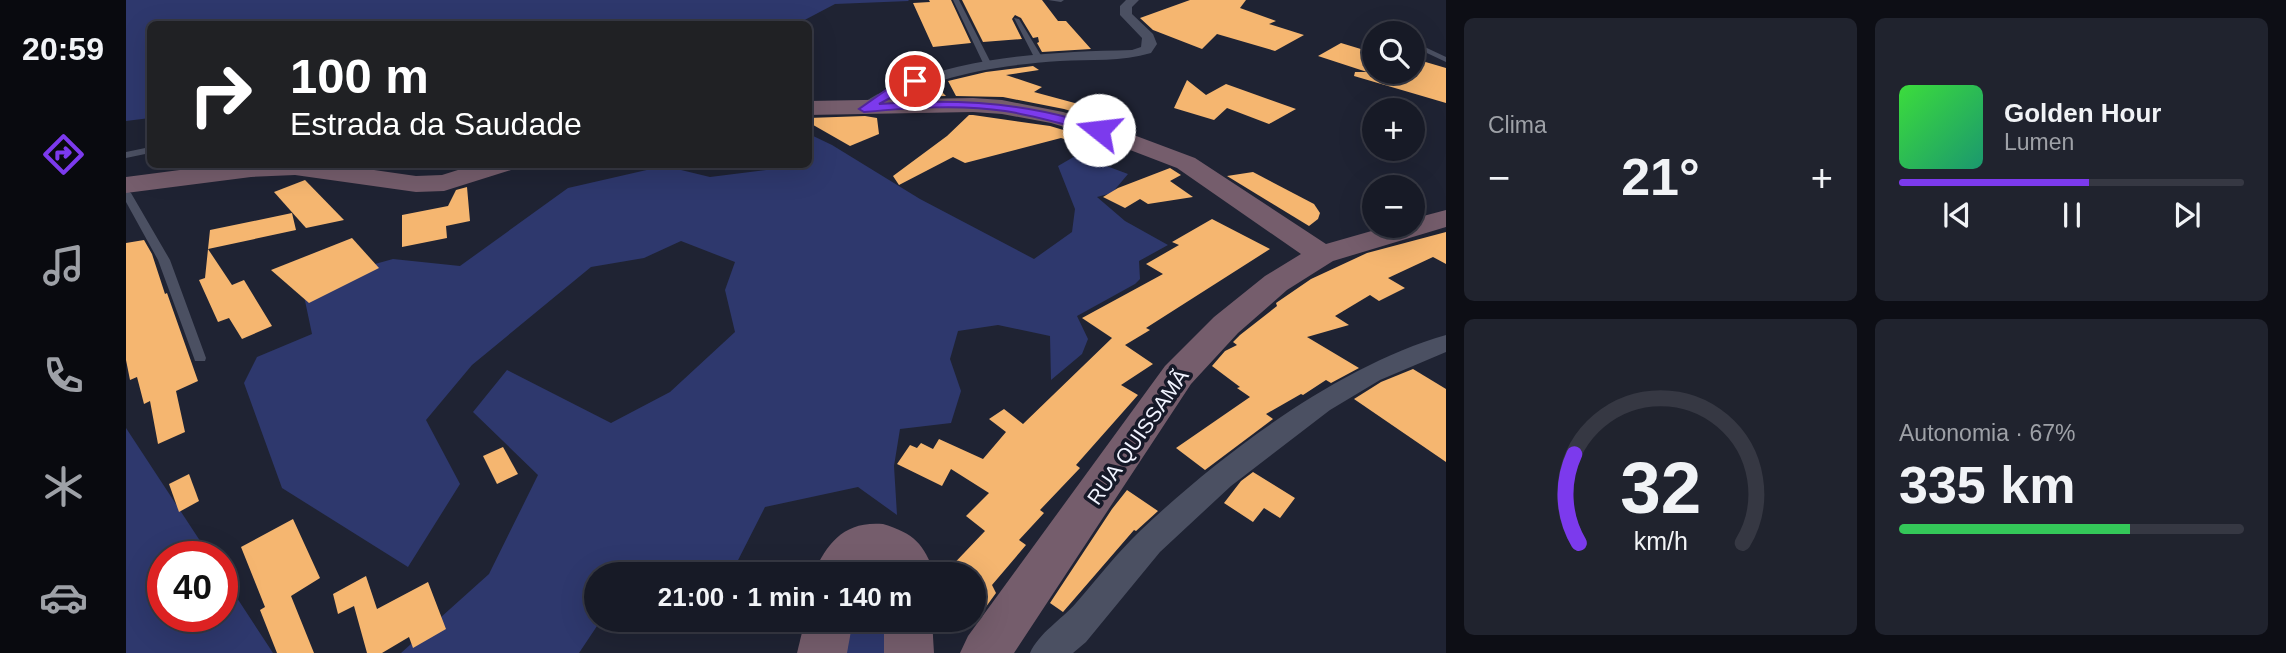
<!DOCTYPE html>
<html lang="pt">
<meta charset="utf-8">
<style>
:root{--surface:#171a26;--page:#20232e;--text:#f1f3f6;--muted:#9ea1a7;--line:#363843;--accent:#7c3aed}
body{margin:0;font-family:Arial,sans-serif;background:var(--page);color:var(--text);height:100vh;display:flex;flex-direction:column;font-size:26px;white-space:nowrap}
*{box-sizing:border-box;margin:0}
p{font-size:23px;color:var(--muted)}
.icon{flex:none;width:38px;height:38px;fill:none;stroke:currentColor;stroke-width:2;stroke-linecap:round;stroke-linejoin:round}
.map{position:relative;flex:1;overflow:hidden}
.panel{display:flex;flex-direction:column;gap:18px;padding:18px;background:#0d0e15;width:840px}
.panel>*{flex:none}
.hud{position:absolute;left:21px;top:21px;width:665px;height:147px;border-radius:10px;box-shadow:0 7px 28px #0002,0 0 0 2px var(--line);background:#202124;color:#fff;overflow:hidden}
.fabs{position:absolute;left:1236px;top:21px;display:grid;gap:14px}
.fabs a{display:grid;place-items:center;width:63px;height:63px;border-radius:50%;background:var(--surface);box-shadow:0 7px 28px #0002,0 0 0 2px var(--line);font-size:35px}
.speed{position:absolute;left:21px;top:541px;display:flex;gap:14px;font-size:35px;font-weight:700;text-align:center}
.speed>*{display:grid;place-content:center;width:91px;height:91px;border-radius:50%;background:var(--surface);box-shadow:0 7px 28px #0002,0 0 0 2px var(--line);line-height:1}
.speed .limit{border:10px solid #d22;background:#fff;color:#111}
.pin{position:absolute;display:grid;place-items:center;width:60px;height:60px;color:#fff;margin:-30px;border:4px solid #fff;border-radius:50%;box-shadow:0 2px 7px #0007}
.me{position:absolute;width:77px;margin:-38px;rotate:286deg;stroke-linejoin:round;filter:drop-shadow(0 0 5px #0008)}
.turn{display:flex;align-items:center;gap:24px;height:147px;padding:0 28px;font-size:32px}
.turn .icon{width:91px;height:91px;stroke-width:2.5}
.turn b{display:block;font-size:49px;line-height:60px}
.big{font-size:52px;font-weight:700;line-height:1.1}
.panel .tile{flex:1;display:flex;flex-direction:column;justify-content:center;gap:10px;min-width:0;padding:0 24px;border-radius:10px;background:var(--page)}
.panel .dial{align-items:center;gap:0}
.dial svg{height:182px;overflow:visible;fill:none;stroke:var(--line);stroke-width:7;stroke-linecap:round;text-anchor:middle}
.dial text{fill:var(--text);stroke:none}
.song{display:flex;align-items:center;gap:21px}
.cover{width:84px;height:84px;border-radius:10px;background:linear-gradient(135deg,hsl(120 70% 55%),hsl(160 70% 35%))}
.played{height:7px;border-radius:4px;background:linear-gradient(90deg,var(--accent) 55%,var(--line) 55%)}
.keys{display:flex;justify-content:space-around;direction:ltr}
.heat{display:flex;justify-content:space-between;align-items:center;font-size:38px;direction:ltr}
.charge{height:10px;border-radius:5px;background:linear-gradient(90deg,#34c759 67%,var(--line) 0)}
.panel .tiles{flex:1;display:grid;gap:18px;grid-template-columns:repeat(2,1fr)}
.trip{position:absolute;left:458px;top:562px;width:402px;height:70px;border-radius:35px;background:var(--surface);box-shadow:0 7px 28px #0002,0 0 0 2px var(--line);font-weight:700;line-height:70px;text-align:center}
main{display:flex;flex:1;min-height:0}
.menu{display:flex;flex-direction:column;width:126px;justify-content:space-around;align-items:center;background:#090a0f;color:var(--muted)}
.menu .icon{width:49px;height:49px}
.menu .active{color:var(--accent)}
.menu b{font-size:32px;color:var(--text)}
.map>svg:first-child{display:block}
.green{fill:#2e386d}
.building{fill:#f5b670}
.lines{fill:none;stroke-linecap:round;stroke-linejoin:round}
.lane{fill:#4b5062;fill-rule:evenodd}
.street{fill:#4b5062;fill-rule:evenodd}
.secondary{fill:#755d6c;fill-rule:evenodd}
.route{fill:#7c3aed;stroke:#51269a;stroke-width:2}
.labels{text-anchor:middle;stroke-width:7;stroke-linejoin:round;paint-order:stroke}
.street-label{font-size:21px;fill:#f1f4ff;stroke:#161928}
</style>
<main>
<nav class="menu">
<b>20:59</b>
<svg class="icon active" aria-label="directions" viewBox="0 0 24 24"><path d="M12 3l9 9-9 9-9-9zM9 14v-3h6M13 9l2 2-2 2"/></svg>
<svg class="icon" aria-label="music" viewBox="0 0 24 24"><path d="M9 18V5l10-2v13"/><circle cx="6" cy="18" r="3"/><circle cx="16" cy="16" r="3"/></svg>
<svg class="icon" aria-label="phone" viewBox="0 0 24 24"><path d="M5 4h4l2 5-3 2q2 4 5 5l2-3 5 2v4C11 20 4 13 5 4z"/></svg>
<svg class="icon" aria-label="climate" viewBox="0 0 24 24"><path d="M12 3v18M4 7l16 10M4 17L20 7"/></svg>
<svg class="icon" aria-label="car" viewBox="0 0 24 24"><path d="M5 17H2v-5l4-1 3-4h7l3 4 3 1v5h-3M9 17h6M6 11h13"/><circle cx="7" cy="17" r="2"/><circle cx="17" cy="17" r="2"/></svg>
</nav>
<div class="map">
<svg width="1320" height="653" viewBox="0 0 1320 653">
<rect width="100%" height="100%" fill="#1f2333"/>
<!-- green -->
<g class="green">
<path d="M0,0H782L783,1L709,4L671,24H24V118L0,121Z"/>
<path d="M683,134L706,145L794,199L908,259L946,232L949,209L932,166L951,155L1002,174L986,193L971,197L999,221L1042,245L1013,261L1014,279L1009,284L951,316L962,339L956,354L925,380L924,336L872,325L832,331L824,359L835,391L825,423L774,429L768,466L771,515L732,487L639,507L605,574H471V620H475L453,653H275L363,574L412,475L347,412L381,370L485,423L544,392L609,332L599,290L609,262L555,241L518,258L465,267L346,365L300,420L334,484L282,567L156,488L118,383L131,357L186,334L178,296L231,269L267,259L334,266L442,188L525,169L555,170L584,177L640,170L641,165L682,164Z"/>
<path d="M0,428L84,556H37V616H96V575L147,653H0Z"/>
<path d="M722,620H766L760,653H715Z"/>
</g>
<!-- building -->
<g class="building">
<path d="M803,0H825L845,43L807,47L787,3L804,2Z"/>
<path d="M836,0H916L932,21H940L965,49L916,52L911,43L913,42L912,37L907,38L895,18L889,15L886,19L896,39L857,42Z"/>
<path d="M1064,0H1120L1114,8L1150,21L1143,24L1178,35L1149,51L1091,34L1076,49L1027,30L1014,18Z"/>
<path d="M1215,43L1248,53V72H1286V58L1320,68V103L1228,76L1229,72H1241L1192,56Z"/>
<path d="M907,66L913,70L880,75L916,87L908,92L982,112L975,120L938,109L877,97L830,96L822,81L860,72Z"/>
<path d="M1061,80L1080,95L1100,84L1170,109L1143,124L1101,108L1088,120L1048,108Z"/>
<path d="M809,85L820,96L780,97L791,92Z"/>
<path d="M847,115L924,126L961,137L955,144L935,138L839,163L827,157L773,185L767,176L821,136L843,115Z"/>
<path d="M739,116L751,118L753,134L724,146L682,122V118Z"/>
<path d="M1044,168L1055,175L1044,181L1067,197L1022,204L1014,199L999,208L977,197L992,188Z"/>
<path d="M1127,172L1188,204L1194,213L1192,219L1183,226L1101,176Z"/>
<path d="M179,180L218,220L180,228L148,192Z"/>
<path d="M341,187L344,221L320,226L321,238L276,247V215L322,206L330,190Z"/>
<path d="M166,213L170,230L82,249L106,285L118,280L146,326L116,339L103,318L92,322L73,280L79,278L84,230Z"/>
<path d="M1086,219L1144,249L1020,328L1024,330L999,345L1027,364L995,385L1012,395L950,465L954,468L914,510L918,513L893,540L900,545L866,585L870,593L849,622V574H818L859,531L840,516L863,493L825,469L816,486L771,464L784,445L791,448L795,443L807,449L813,439L857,459L880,432L863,419L878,409L897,424L986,338L956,318L1037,274L1020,264L1053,245L1046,242Z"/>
<path d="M1320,232V264L1307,257L1262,278L1279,288L1253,301L1244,295L1209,316L1223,325L1181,337L1233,368L1205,383L1200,380L1177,395L1175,394L1140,414L1147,419L1079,470L1050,448L1124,397L1111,388L1114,387L1086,366L1099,351L1111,345L1107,342L1114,335L1151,306L1150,303L1185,279L1241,253Z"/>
<path d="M226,238L253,268L183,303L145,270Z"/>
<path d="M18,240L26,254L39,294L41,293L72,381L50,391L59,432L32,444L24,401L18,404L11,377L4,380L0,360V243Z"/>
<path d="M1287,369L1320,389V462L1228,399L1255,382Z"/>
<path d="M377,447L392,474L371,484L357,456Z"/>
<path d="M1127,472L1169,498L1154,518L1138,508L1127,522L1098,503L1115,481Z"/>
<path d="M63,474L73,501L53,512L43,484Z"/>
<path d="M1001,490L1032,511L1010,531L1008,530L937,612L924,603L986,509Z"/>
<path d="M167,519L194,578L165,596L188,653H151L134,610L139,607L115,547Z"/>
<path d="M240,576L251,609L302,582L320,629L287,648L283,637L256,653H241L228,606L212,614L207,594Z"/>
</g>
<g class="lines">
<!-- lane -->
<g class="lane">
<path d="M827,0H833L866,65L865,67L858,65Z"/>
<path d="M922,0H938L935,2Z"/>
<path d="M888,18L893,19L916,57L915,59L908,57Z"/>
<path d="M1259,27H1263L1273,33H1265L1259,29Z"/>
<path d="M1286,41L1320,57V62L1286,46Z"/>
<path d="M24,147V153L0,158V152Z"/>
<path d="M0,190L5,193L44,260L80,358L79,361H69L68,358L32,260L0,202Z"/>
</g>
<!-- street -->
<g class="street">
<path d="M1000,0H1013L1006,7V14L1027,34L1031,44L1025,53C996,62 964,59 934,61C863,66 806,76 744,112L739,114L731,109C741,98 759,90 773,85C848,55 927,52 1006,50L1015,47L1016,38L994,15V6Z"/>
<path d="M1320,335V352L1254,380L1204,410L1105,486L1034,552L960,642L947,653H904C913,633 935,620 950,603C971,579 991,553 1014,531C1095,454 1212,366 1320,335Z"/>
</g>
<!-- secondary -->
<g class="secondary">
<path d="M847,98L876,100L937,112L981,125L1069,158L1200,244L1263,226H1286V219L1320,210V227L1207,261L1161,290L1112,333L1065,384L888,653H834L842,636L1039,366L1088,317L1139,276L1175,254L1051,168L965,135L925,123L876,114L847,112L682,115V101Z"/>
<path d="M100,164H206L290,176L316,175L351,164H391L388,169L318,191L290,192L169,175L125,177L0,193V177Z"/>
<path d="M757,524C789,534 797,543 809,574H763C754,560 743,561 734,574H687C702,542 718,521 757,524Z"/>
<path d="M679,620H727L721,653H671Z"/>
<path d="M758,620H806L808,653H758Z"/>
</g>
</g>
<!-- route -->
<path class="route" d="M789,78L794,81L792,83L753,104C818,99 885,101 948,119C958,122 971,124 979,130L973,134C942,125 911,116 879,111C833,104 784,108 738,112L733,109L766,86Z"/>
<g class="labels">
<!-- street labels -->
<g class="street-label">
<text transform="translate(1012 437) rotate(-55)" y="7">RUA QUISSAMÃ</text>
</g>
</g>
</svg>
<div class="fabs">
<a><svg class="icon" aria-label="search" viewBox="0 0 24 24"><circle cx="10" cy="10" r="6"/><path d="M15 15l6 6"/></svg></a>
<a>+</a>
<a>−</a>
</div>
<div class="speed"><div class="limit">40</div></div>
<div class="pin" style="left:789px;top:81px;background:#d93025"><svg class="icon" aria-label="arrive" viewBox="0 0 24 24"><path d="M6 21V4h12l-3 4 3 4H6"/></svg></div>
<svg class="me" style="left:973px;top:130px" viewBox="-20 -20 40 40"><circle r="19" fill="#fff"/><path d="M0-13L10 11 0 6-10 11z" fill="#7c3aed"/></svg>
<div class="trip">21:00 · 1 min · 140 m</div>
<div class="hud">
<div class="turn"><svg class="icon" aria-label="right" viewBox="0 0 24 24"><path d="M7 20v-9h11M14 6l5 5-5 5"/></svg><div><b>100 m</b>Estrada da Saudade</div></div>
</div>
</div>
<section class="panel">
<div class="tiles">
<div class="tile"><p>Clima</p>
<div class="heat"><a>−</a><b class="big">21°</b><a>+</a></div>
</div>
<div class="tile">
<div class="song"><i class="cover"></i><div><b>Golden Hour</b><p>Lumen</p></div></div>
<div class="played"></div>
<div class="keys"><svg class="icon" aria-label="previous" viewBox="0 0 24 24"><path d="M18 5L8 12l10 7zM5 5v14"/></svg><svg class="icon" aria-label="pause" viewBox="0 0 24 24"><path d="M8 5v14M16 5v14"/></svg><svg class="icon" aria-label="next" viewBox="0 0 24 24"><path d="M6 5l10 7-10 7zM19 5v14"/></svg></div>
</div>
<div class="tile dial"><svg viewBox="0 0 100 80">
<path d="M14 69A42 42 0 1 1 86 69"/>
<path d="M14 69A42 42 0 0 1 12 30" stroke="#7c3aed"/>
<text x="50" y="56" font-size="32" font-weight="700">32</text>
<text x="50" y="72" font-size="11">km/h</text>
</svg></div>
<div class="tile"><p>Autonomia · 67%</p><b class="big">335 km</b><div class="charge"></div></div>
</div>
</section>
</main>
